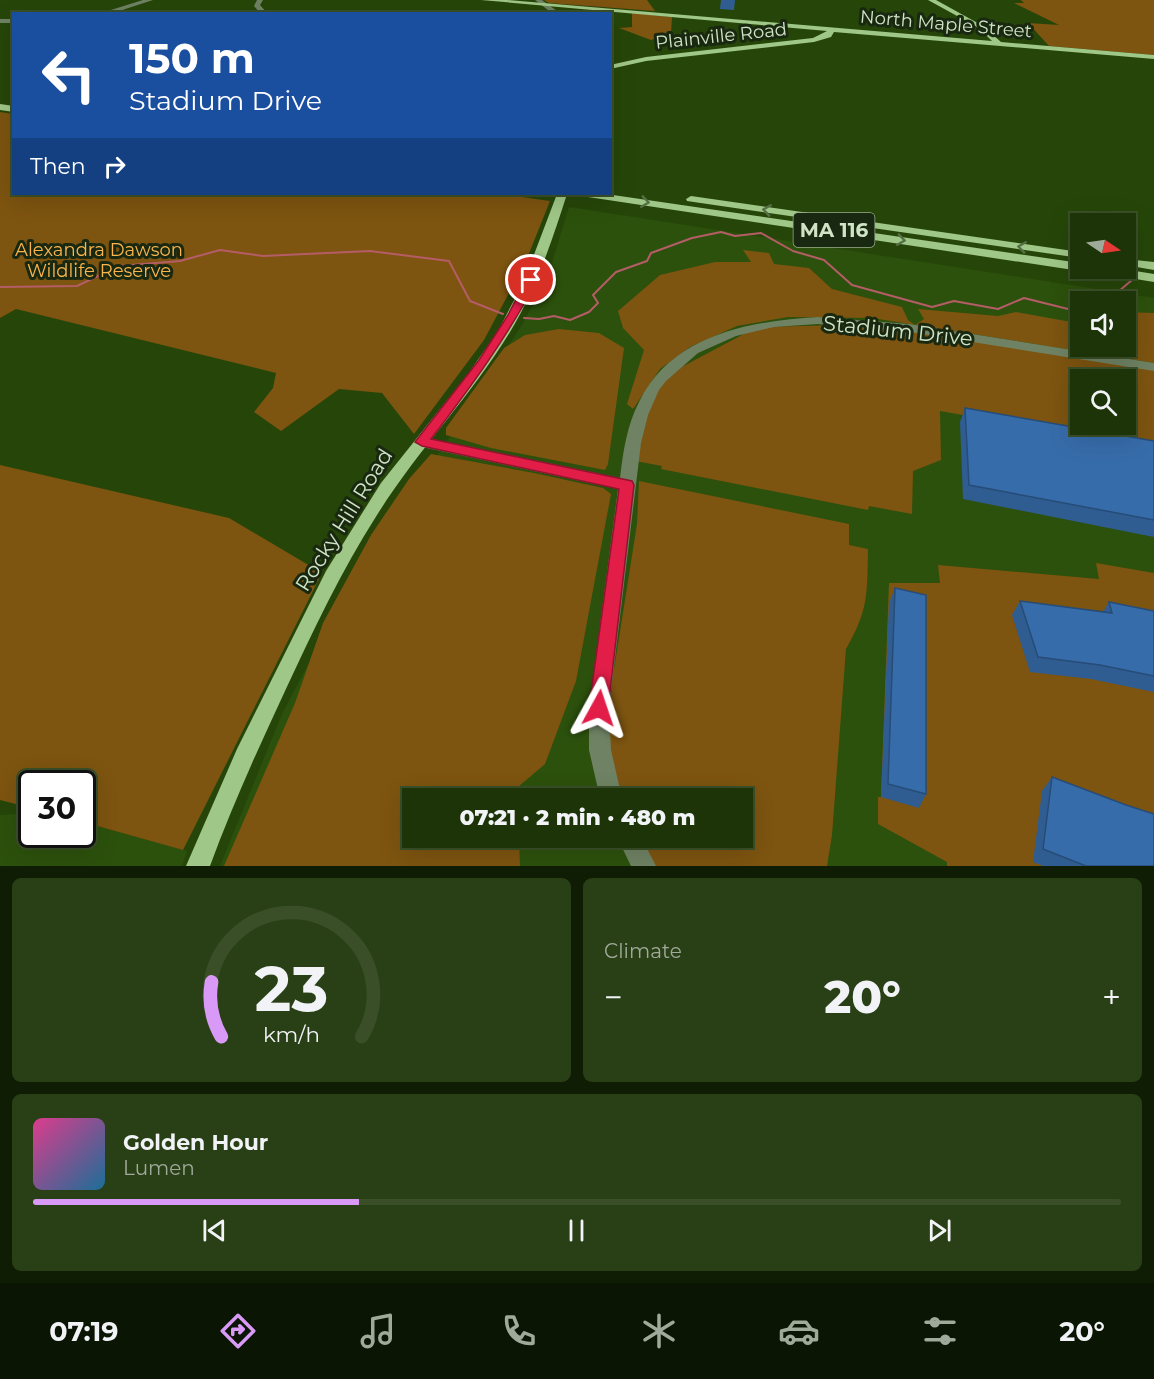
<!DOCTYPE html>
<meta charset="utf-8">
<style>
:root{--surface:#1c3407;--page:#293f15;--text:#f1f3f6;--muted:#a0aa9b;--line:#3a4f28;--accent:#d99af7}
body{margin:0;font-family:Montserrat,sans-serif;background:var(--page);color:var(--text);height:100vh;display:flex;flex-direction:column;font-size:22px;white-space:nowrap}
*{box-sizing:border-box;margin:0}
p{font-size:20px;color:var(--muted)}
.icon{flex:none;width:33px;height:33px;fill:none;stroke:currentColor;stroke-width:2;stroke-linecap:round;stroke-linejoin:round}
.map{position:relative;height:866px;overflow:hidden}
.side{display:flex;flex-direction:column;gap:12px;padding:12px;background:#0f1d04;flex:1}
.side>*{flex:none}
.hud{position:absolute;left:12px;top:12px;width:600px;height:183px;border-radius:0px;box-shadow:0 6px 24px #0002,0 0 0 2px var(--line);background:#1a4fa0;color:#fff;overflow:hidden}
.needle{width:39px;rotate:103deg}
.tools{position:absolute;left:1070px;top:213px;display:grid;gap:12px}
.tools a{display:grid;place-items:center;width:66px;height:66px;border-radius:0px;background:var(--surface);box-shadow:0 6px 24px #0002,0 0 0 2px var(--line);font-size:30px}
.speed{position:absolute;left:18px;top:770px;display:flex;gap:12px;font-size:30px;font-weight:700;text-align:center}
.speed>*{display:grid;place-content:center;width:78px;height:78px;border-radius:50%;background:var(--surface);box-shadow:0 6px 24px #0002,0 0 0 2px var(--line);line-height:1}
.speed .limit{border:3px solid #111;border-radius:9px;background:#fff;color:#111}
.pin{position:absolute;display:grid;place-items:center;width:51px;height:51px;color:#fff;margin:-26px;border:3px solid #fff;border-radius:50%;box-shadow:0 2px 6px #0007}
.me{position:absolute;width:66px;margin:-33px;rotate:5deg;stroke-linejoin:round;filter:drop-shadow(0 0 4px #0008)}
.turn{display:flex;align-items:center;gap:21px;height:126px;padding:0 18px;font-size:27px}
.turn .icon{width:78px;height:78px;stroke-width:2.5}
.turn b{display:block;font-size:42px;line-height:51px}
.then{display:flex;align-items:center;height:57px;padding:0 18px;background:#0003;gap:12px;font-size:22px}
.big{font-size:45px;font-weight:800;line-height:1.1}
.side .card{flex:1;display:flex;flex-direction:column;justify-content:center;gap:9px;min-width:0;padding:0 21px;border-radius:9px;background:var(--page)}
.side .dial{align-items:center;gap:0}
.dial svg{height:156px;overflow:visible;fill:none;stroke:var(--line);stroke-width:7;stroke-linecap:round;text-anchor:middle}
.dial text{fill:var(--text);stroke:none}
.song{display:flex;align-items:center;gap:18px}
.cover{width:72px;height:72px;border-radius:9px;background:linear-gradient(135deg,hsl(330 70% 55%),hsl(200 70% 35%))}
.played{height:6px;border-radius:3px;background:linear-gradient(90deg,var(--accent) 30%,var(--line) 30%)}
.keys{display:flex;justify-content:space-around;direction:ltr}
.heat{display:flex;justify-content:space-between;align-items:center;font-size:33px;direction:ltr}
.side .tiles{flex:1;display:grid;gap:12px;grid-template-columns:1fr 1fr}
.card:last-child{grid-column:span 2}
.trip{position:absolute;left:402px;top:788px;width:351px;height:60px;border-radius:0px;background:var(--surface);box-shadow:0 6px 24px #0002,0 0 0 2px var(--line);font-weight:800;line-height:60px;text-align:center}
.dock{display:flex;height:96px;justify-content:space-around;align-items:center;background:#0b1503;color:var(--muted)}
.dock .icon{width:42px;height:42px}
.dock .current{color:var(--accent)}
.dock b{font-size:27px;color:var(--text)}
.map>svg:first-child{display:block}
.built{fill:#2c510c;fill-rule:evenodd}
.green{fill:#7d5410;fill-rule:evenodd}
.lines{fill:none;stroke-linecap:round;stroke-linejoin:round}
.stream{stroke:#b55d67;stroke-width:2}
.minor{fill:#6f8263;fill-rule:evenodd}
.major{fill:#9fc787;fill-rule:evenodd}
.wall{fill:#2f5d92}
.building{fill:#376caa;stroke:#264c77;stroke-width:1.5}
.oneway{stroke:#557046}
.route{fill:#e11d48;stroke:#92132f;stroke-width:1.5}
.labels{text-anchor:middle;stroke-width:6;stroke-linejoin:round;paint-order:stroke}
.far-street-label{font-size:18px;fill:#d0e4c5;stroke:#192810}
.far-park-label{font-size:18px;fill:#fbb54c;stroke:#192810}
.shield{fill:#192810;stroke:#99ac8f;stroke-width:1.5}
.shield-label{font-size:20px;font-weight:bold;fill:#d0e4c5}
.street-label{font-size:21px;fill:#d0e4c5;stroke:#192810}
</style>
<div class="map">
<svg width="1154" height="866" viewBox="0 0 1154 866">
<rect width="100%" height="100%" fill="#264609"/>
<!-- built -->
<g class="built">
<path d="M569,207L1154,298V866H220L282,714L332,619L523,323L547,279ZM1080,302H1125V346H1080ZM1080,380H1125V424H1080ZM412,798H742V837H412Z"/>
<path d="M31,813L32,834H82L83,822L187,851L182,866H0V815Z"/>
</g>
<!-- green -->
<g class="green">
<path d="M544,0H647L655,11L549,3Z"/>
<path d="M1021,0H1154V55L1049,46L1028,23L1059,25L1014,3H1024Z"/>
<path d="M632,13L672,17L671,33L651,40L619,28L632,27Z"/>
<path d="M0,112L13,114L14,194H502L550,201L526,261L484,340L414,434L382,393L339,389L281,431L254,412L273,388L276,373L16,309L0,318Z"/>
<path d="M743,250L769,253L774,264L809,268L832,289L902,307L908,320L915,325L924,319L918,309L998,316L1016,312L1066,321L1080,320V346H1125V312L1154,313V363L872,318L788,317L737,326L690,347L660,369L633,409L627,404L644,350L623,328L618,311L660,275L715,262H751Z"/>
<path d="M880,324L1154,367V449L940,411L941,460L913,471L912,514L869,506L868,510L661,469L662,466L630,460L661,378L757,327ZM1080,380H1125V424H1080Z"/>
<path d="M559,329L599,333L624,348L608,464L605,470L491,448L446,435V428L504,348L525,335Z"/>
<path d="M431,454L534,473L603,488L611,494L576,681L545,764L505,798H412V837H519L520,866H224L295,703L323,623L371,535L409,479Z"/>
<path d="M0,465L229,518L322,573L183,850L83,822L82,783H32L31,808L0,800Z"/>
<path d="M639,481L849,524V545L868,549C867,594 869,609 846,649L832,835L827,866H655L638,837H742V798H621L610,760L609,723L612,682L637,524Z"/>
<path d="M1096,563L1154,573V866H947V862L878,824V797H881L889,583H940L938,565L1099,579Z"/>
</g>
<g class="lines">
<!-- stream -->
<g class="stream">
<path d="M0,287L77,286L119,266L180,261L220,250L263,256L370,251L449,261L470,301L503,314"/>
<path d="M1106,302L1132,280"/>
<path d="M524,318L539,319L554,316L570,320L589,312L598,303L593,295L616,272L647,261L651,253L692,238L721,232L735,236L761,233L793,251L824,260L852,285L932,307L954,301L998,309L1024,298L1080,312"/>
</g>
<!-- minor -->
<g class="minor">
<path d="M143,0H153L110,14H98Z"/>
<path d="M257,0H263L260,5L268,14H261L254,6Z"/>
<path d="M535,0H542L561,14H553Z"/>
<rect x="0" y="19" width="14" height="4"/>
<path d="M818,317L909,324L1154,363V371L909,332L818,324L774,327L736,336L698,353L666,381L659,390L648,415L641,443L609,708L611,750L622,798H600L589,750V708L618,489L422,447L414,442L422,437L620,478C623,452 627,425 639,402C672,334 751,321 818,317Z"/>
<path d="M617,837H641L656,866H631Z"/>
</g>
<!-- major -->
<g class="major">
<path d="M481,0H507L992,41L979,28L928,0H936L983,26L1001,42L1154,55V59L834,32L831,37L814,42L646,61L610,69V65L646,57L813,38L827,31Z"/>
<path d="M0,104L14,106V112L0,110Z"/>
<path d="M557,194H567C552,241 536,289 510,332C471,396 417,451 377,515C341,571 313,631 285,691C258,749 232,806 210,866H186L237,749L326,571L381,483L468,374L498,331L524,281Z"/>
<path d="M583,194H606L1080,263V268H1085L1080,271L588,197Z"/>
<path d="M691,196L1080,252V258L687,201L686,199Z"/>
<path d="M1125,259L1154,262V270L1125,265Z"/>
<path d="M1086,268H1117L1154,274V282L1092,272Z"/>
</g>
</g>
<!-- wall -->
<g class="wall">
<path d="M721,0H735L734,10L720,9Z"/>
<path d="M965,408L1154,441V537L963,499L960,422Z"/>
<path d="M895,588L926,794L919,808L881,797L889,603Z"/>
<path d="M1020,601L1103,612L1109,602L1154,611V692L1091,679L1030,672L1012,615Z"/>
<path d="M1052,777L1154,866H1043L1033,862L1042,791Z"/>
</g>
<!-- building -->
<g class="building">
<path d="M965,408L1154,441V520L969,485Z"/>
<path d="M895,588L926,595V794L888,784Z"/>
<path d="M1020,601L1112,613L1109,602L1154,611V676L1100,665L1038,657Z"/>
<path d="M1052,777L1126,805L1154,814V866H1086L1043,849Z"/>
</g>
<!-- one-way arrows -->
<defs><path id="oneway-chevron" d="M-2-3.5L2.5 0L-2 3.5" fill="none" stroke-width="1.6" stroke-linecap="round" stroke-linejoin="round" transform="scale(1.5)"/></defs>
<g class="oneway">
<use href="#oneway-chevron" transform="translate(645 202) rotate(8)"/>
<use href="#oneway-chevron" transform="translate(767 210) rotate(-172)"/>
<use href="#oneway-chevron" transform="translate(901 240) rotate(8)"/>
<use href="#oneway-chevron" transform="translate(1022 247) rotate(-172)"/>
</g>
<!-- route -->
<path class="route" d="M531,277L537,280C507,338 470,388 431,439L632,481L634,485L608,708L605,714L599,716L592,714L589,708L619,489L422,446L415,442L479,360L508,315L526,280Z"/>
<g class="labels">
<!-- far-street labels -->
<g class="far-street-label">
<text transform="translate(946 24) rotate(5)" y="6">North Maple Street</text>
<text transform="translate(721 36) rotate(-6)" y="6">Plainville Road</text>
</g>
<!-- far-park labels -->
<g class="far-park-label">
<text x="99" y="256">Alexandra Dawson<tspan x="99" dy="21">Wildlife Reserve</tspan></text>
</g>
<!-- shield labels -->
<rect class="shield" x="793.5" y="213" width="81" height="34" rx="4.5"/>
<g class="shield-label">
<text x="834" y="237">MA 116</text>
</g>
<!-- street labels -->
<g class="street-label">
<text transform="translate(898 331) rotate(6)" y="7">Stadium Drive</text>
<text transform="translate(344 520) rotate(-58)" y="7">Rocky Hill Road</text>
</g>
</g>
</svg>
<div class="tools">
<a><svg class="needle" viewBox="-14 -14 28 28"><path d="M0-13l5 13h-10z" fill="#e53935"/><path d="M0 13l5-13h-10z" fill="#a0aa9b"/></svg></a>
<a><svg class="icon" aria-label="sound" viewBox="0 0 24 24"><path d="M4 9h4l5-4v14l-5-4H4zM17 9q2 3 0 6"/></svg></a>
<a><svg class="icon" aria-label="search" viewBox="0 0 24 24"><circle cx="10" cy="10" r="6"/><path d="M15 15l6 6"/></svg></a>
</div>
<div class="speed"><div class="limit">30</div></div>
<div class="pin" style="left:531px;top:280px;background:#d93025"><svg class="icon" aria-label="arrive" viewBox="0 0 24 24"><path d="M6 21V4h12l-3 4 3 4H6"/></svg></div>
<svg class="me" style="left:599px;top:708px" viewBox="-20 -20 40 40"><path d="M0-17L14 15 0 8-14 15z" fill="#e11d48" stroke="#fff" stroke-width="4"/></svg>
<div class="trip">07:21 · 2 min · 480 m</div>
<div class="hud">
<div class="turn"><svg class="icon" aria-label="left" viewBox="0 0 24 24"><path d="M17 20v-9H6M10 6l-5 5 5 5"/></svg><div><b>150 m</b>Stadium Drive</div></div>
<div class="then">Then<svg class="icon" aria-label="right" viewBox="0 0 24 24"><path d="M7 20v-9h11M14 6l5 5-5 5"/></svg></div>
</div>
</div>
<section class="side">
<div class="tiles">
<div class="card dial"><svg viewBox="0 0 100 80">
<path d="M14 69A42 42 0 1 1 86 69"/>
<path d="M14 69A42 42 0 0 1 9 41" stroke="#d99af7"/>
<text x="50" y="56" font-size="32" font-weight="700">23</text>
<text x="50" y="72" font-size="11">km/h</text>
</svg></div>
<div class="card"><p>Climate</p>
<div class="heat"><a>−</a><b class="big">20°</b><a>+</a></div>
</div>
<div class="card">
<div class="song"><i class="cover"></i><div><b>Golden Hour</b><p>Lumen</p></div></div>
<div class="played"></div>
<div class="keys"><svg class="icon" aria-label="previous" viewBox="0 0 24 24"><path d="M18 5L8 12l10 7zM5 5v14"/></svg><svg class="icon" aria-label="pause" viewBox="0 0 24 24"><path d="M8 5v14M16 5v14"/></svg><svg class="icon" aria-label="next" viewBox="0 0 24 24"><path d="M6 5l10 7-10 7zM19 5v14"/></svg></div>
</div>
</div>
</section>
<nav class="dock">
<b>07:19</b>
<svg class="icon current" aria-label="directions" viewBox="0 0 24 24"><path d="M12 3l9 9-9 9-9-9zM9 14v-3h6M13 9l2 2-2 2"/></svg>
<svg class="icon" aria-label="music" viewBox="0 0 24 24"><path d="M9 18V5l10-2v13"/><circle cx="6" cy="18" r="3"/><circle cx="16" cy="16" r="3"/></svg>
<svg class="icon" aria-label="phone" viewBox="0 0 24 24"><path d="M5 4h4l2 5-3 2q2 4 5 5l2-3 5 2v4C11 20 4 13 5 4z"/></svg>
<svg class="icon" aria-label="climate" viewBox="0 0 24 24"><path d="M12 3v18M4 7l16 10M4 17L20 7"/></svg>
<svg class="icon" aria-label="car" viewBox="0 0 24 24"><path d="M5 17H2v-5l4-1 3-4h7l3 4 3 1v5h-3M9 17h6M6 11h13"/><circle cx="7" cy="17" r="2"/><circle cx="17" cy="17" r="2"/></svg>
<svg class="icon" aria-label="filters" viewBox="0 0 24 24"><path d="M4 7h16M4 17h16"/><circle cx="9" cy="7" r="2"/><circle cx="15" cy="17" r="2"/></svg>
<b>20°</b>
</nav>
